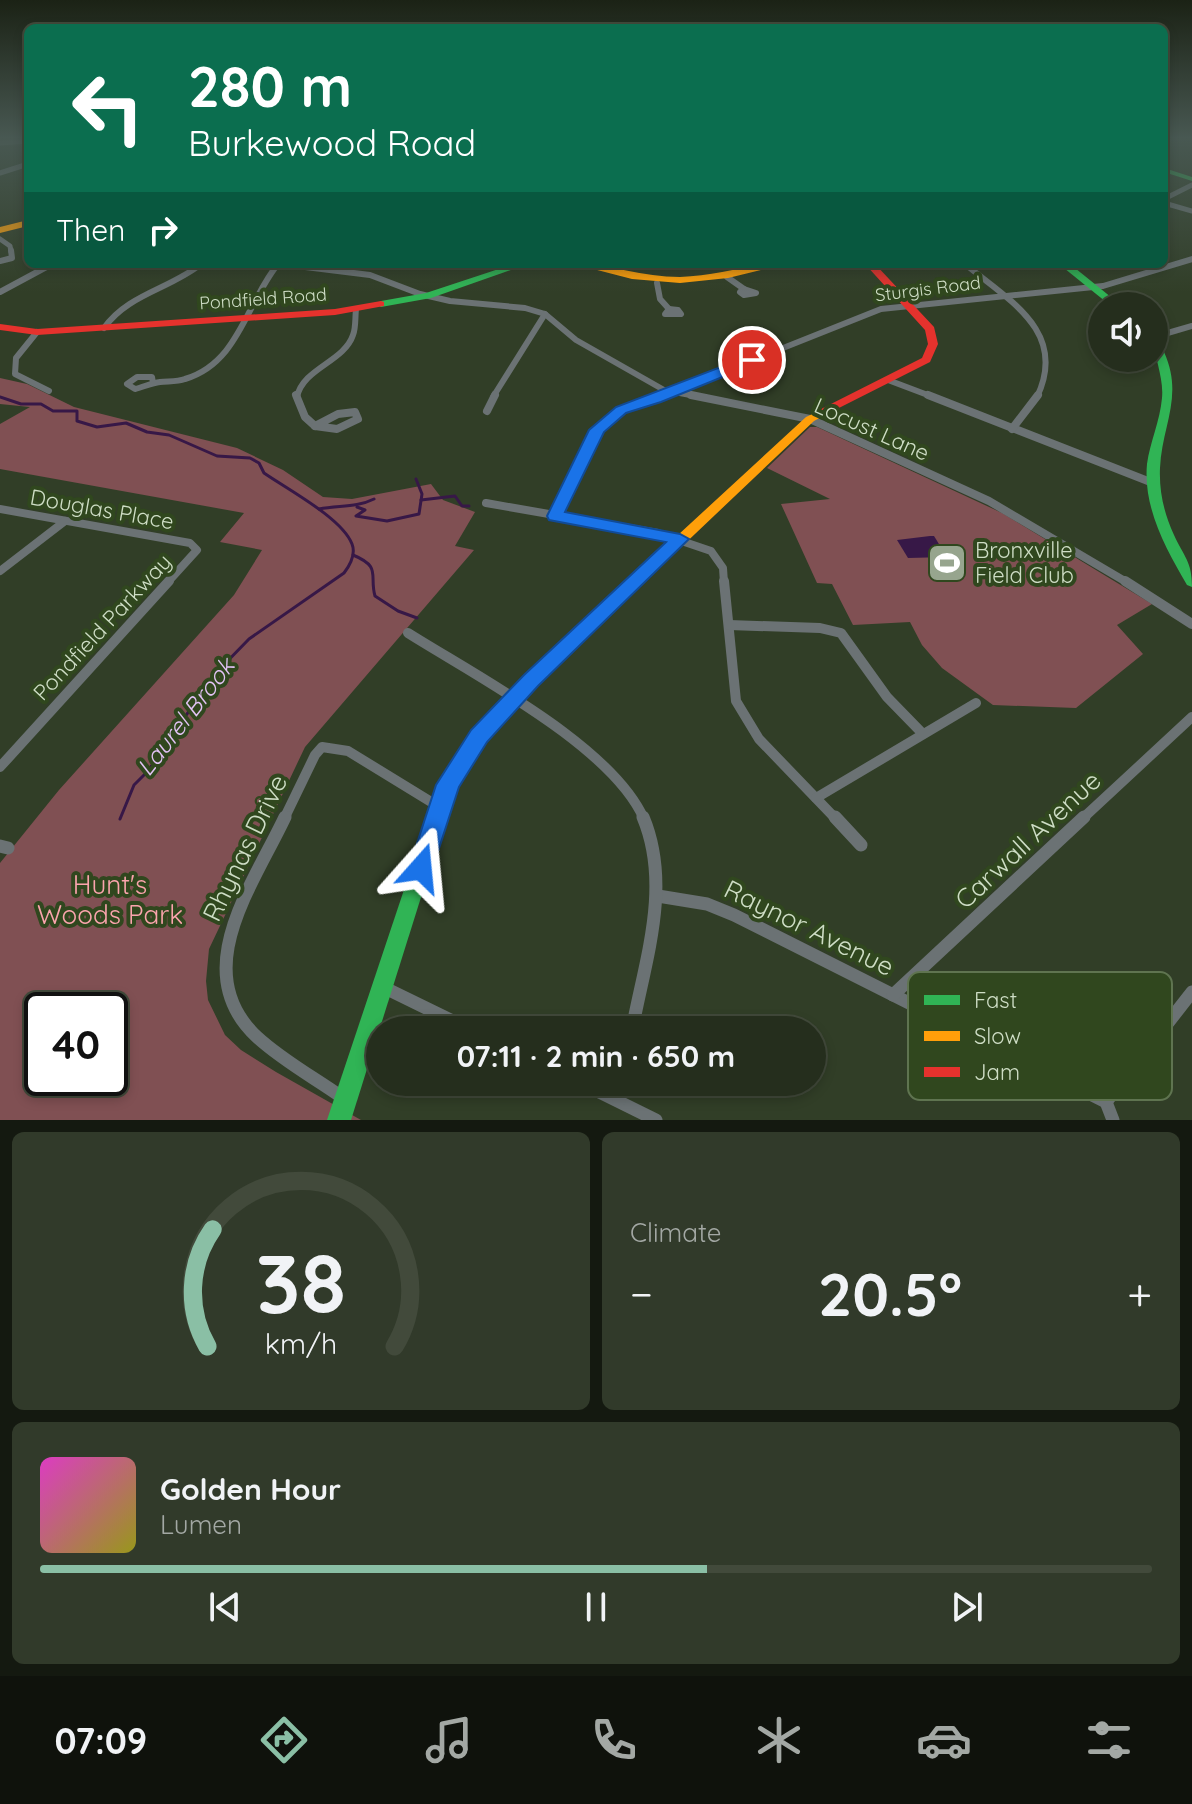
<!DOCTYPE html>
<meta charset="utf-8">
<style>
:root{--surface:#252e1d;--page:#313a2a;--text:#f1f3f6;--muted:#a3a8a4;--line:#424a3b;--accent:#8abfa5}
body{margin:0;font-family:Quicksand,sans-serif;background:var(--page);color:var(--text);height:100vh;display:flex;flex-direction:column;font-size:30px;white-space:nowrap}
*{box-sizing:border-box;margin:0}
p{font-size:26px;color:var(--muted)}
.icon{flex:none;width:44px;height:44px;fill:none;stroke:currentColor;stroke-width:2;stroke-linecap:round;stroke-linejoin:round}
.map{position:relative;height:1120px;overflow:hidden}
.panel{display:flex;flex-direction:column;gap:12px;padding:12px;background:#141910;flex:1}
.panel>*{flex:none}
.guide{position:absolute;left:24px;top:24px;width:1144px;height:244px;border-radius:12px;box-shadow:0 4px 12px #0003,0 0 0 2px var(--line);background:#0b6e4f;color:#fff;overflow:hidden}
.controls{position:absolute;left:1088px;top:292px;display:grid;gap:16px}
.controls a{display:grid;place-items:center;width:80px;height:80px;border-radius:50%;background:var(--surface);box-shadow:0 4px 12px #0003,0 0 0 2px var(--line);font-size:40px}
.speed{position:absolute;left:24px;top:992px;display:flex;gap:16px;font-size:40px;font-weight:700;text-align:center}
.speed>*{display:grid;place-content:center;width:104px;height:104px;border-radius:50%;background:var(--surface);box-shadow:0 4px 12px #0003,0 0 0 2px var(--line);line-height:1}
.speed .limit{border:4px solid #111;border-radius:12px;background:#fff;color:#111}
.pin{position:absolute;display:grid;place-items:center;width:68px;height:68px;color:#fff;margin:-34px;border:4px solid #fff;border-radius:50%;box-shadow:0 2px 8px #0007}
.me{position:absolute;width:88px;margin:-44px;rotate:18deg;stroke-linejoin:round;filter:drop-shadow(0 0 6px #0008)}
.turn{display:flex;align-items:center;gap:28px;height:168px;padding:0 32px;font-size:36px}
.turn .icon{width:104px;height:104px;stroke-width:2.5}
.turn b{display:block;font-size:56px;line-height:68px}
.then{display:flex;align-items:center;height:76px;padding:0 32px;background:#0003;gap:16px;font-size:30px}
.big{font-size:60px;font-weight:700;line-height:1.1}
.panel .widget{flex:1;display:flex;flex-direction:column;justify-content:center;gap:12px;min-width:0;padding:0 28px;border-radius:12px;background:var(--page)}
.panel .dial{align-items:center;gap:0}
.dial svg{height:208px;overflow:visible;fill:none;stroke:var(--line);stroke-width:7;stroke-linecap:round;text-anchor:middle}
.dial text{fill:var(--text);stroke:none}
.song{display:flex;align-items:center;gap:24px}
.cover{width:96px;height:96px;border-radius:12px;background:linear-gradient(135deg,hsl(310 70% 55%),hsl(60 70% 35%))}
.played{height:8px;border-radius:4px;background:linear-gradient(90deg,var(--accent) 60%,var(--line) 60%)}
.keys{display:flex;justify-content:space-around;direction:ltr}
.heat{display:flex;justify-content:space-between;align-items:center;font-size:44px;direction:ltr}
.panel .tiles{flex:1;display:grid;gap:12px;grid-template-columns:1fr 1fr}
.widget:last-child{grid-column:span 2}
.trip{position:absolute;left:366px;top:1016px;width:460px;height:80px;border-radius:40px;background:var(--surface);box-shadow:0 4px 12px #0003,0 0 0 2px var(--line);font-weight:700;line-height:80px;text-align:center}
.menu{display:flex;height:128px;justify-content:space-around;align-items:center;background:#0f120c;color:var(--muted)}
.menu .icon{width:56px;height:56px}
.menu .active{color:var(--accent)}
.menu b{font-size:36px;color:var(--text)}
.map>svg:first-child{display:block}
.green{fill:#805053;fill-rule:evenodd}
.water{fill:#371847}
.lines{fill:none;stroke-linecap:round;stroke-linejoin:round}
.stream{stroke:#371847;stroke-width:3}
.street-far4{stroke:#6b7274;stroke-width:5}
.street-far3{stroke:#6b7274;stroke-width:6}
.street-far2{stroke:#6b7274;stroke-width:8}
.street-far1{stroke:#6b7274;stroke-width:10}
.street{stroke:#6b7274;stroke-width:13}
.fast{fill:#30b455;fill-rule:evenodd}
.slow{fill:#ff9f0a;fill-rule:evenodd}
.jam{fill:#e5322d;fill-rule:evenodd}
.route{fill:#1a73e8;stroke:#114b97;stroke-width:2}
.labels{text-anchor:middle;stroke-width:8;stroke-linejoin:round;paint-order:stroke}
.far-street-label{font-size:18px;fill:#ceddc5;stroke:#30471e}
.street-label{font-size:22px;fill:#ceddc5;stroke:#30471e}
.poi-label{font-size:22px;fill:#ceddc5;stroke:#30471e;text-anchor:start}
.water-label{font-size:24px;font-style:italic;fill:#e3c3f6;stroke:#30471e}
.near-street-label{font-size:26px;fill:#ceddc5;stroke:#30471e}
.near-park-label{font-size:26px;fill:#fba4ad;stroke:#30471e}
.key{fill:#30471e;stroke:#5f7450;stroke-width:2}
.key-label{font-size:22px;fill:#ceddc5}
</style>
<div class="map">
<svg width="1192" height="1120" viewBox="0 0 1192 1120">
<rect width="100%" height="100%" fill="#313e27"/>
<!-- green -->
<g class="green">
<path d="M0,378L27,384L74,407L237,448L283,470L323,497L352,499L431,484L443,500L475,512L455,546L474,550L305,747L209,949L206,981L208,1000L225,1035L241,1050L276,1072L361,1120H0V863L59,790L234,595L262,550L220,542L244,513L0,469V424L30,407L0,404ZM42,1010H110V1078H42Z"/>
<path d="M810,427H817L1002,513L1152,604L1117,625L1143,654L1076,708L993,705L942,668L922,645L910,622L853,625L832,584L817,583L781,504L830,499L767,468Z"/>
</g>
<!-- water -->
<path class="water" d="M930,536H934L947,557L908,558L897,540Z"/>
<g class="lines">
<!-- stream -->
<g class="stream">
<path d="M0,397L21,404H41L53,411H77V421L97,427L126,423L147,432L169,435L217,456L250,458L259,463L264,473C287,489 342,518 352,544C356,554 350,565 344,573L249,639L213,676L148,771L134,785L120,819"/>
<path d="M421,500L455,496L462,506H469"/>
<path d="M357,507L365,510L356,516L387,521L419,514L422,494L416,479"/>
<path d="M319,509C339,505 356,508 374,499"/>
<path d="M353,555C382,567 369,575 375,596L398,611L417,618"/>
</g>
<!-- street-far4 -->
<g class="street-far4">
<path d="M0,143L28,141"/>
<path d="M0,173L28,164"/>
<path d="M1164,199L1192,185"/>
<path d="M1164,203L1192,211"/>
<path d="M0,239L10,246L11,252"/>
</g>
<!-- street-far3 -->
<g class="street-far3">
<path d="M0,261L12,258L11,250"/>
<path d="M281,264L370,275L420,294L450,301L525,308L545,314L576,340L664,390L701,397"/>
<path d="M965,264C1010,301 1068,332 1037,397"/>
<path d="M727,277L744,289"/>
<path d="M657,283L660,299L669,309"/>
<path d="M744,289L756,293L744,295L740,292Z"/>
<path d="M0,292L52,264"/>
<path d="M669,309L678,310L681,314H665Z"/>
<path d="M104,328C128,294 170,289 201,264"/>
<path d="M37,332L16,358L15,374L49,391"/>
<path d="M1154,337L1192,326"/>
<path d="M888,380L933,397"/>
<path d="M153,383L152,377H137L127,384L135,389C144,387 151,383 160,382C168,381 177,382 185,379C239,363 246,303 278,264"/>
<path d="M297,397C303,368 344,362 353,335C356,328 355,317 356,309"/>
<path d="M493,397L545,314"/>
<path d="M660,397L881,309L1103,286L1192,259"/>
</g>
<!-- street-far2 -->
<g class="street-far2">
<path d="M296,395L305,417L315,426"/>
<path d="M691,395L810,419L989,501L1128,583"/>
<path d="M928,395L1153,483"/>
<path d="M487,411L495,395"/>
<path d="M355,412L358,419L337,429L315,426L338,414Z"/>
<path d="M1012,429L1038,395"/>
<path d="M486,503L658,533L711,551L723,568L724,583"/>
<path d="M0,509L190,543L197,550L167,583"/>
<path d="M555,516C571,483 586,426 622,410C636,403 651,401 665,395"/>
<path d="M0,571L65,521"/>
</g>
<!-- street-far1 -->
<g class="street-far1">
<path d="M724,581L736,701L759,739L836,819"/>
<path d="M1125,581L1192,624"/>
<path d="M729,625L820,628L841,633L887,697L923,734"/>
<path d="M408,633C476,676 612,746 644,819"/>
<path d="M0,767L169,581"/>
<path d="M816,798L976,703"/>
<path d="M284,819L315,755L322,747L348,751L441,808"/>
<path d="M1082,819L1192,717"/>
</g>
<!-- street -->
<g class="street">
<path d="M285,817C253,885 187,972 257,1037C283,1061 315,1078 343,1098"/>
<path d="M835,817L861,845"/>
<path d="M0,846L8,848"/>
<path d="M658,896L707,904L734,915L1106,1102"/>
<path d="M383,987L471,1030"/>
<path d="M893,995L1084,817"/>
<path d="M632,1030C645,960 672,886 643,817"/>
<path d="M579,1082L656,1120"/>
<path d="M619,1101L622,1082"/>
<path d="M1106,1102L1192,992"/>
<path d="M1106,1102L1113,1120"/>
</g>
<!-- fast -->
<g class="fast">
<path d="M1164,168L1192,177V181L1164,172Z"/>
<path d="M514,264H528L431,298L381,307L376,304L381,301L426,293Z"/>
<path d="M1059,264H1070L1122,306H1111Z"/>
<path d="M1154,338C1160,342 1161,345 1164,352C1184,396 1162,425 1160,468C1159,492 1164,513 1174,535C1184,557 1192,561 1192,587L1187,585C1166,549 1143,508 1147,464C1150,442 1160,421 1162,398C1164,377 1154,359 1154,338Z"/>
<path d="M436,813L442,816L445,821L351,1120H327L427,821L430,816Z"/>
</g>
<!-- slow -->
<g class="slow">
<path d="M28,220V226L0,233V227Z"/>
<path d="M574,264C609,264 643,277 680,277C716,276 750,264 786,264L728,278L680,283L632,279Z"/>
<path d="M823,409L827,410V414L814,421L537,684L485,741L456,787L442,826L436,829L430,826L427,821L442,780L473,731L525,676L806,417Z"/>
</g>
<!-- jam -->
<g class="jam">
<path d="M865,264H875L934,327L938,344L930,362L827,414H819V410L922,358L928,344L925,330Z"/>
<path d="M381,301L384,302V306L335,315L37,335L0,330V324L37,329L335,309Z"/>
</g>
</g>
<!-- sky -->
<linearGradient id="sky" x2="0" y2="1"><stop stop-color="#1b2215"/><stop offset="0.47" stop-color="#485852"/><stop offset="1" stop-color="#485852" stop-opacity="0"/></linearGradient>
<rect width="1192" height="293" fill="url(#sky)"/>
<!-- route -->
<path class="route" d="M752,355L757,357V363L661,402L626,413L604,432L565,512L680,534L689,539L538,686L487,742L459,787L430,876L421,879L412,876L409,868L436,785L471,730L524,675L666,542L549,520L547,516L589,430L616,407Z"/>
<!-- icons -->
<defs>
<symbol id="stadium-square" viewBox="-11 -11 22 22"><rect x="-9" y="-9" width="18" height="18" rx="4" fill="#97a58e" stroke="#30471e"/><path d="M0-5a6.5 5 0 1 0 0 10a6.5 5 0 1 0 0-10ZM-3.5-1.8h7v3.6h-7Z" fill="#fff"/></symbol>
</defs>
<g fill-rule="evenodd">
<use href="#stadium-square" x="925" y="541" width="44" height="44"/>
</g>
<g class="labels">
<!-- far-street labels -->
<g class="far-street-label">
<text transform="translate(928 289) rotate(-7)" y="6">Sturgis Road</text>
<text transform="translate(263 299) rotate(-4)" y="6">Pondfield Road</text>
</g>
<!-- street labels -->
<g class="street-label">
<text transform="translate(872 429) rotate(24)" y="8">Locust Lane</text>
<text transform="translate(102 509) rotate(10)" y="8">Douglas Place</text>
<text transform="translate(102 627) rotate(-47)" y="8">Pondfield Parkway</text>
</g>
<!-- poi labels -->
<g class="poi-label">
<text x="975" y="558">Bronxville<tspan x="975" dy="25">Field Club</tspan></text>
</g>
<!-- water labels -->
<g class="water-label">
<text transform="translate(186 717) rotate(-52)" y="8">Laurel Brook</text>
</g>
<!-- near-street labels -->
<g class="near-street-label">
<text transform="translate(1028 840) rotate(-43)" y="9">Carwall Avenue</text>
<text transform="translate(245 848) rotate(-64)" y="9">Rhynas Drive</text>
<text transform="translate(809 928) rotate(26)" y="9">Raynor Avenue</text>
</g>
<!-- near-park labels -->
<g class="near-park-label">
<text x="110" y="894">Hunt's<tspan x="110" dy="30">Woods Park</tspan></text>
</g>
</g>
<!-- legend -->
<rect x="908" y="972" width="264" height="128" rx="12" class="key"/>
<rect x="924" y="995" width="36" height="10" fill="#30b455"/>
<rect x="924" y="1031" width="36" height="10" fill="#ff9f0a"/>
<rect x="924" y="1067" width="36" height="10" fill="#e5322d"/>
<g class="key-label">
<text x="974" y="1008">Fast</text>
<text x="974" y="1044">Slow</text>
<text x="974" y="1080">Jam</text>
</g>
</svg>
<div class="controls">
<a><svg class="icon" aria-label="sound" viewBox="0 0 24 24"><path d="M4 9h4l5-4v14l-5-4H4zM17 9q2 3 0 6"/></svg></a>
</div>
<div class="speed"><div class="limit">40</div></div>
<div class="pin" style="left:752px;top:360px;background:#d93025"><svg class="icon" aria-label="arrive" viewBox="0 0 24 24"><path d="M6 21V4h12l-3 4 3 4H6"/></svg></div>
<svg class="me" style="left:421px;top:868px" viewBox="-20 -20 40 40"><path d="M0-17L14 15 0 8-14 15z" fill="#1a73e8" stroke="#fff" stroke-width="4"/></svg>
<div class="trip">07:11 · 2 min · 650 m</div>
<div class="guide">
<div class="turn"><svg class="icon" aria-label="left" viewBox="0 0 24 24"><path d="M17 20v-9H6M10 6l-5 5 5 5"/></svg><div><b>280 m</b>Burkewood Road</div></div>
<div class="then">Then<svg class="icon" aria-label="right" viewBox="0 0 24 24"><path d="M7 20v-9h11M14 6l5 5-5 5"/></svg></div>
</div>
</div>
<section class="panel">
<div class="tiles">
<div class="widget dial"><svg viewBox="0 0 100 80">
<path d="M14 69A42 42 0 1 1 86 69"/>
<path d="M14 69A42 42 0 0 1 16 24" stroke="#8abfa5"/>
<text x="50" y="56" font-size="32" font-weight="700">38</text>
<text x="50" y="72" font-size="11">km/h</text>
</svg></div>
<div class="widget"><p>Climate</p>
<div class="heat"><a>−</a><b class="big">20.5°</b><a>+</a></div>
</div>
<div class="widget">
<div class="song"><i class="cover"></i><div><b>Golden Hour</b><p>Lumen</p></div></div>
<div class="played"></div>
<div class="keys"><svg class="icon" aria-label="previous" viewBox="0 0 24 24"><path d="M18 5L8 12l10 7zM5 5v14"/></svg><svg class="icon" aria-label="pause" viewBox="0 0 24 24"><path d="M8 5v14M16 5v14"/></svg><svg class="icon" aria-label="next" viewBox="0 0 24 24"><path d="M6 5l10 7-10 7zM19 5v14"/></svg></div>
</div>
</div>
</section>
<nav class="menu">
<b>07:09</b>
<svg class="icon active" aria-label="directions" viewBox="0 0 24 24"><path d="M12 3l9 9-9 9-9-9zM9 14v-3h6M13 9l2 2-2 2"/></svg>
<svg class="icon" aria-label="music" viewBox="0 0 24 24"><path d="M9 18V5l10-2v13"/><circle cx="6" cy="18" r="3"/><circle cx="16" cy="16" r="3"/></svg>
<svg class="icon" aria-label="phone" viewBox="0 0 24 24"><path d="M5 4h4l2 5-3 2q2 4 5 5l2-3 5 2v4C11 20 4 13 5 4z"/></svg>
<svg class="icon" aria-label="climate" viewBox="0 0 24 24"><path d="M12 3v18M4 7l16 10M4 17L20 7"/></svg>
<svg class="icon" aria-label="car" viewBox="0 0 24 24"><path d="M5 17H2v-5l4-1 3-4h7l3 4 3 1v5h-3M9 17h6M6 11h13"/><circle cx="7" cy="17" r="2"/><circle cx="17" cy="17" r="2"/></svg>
<svg class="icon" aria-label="filters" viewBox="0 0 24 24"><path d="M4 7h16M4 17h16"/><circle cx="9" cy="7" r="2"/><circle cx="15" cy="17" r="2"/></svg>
</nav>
